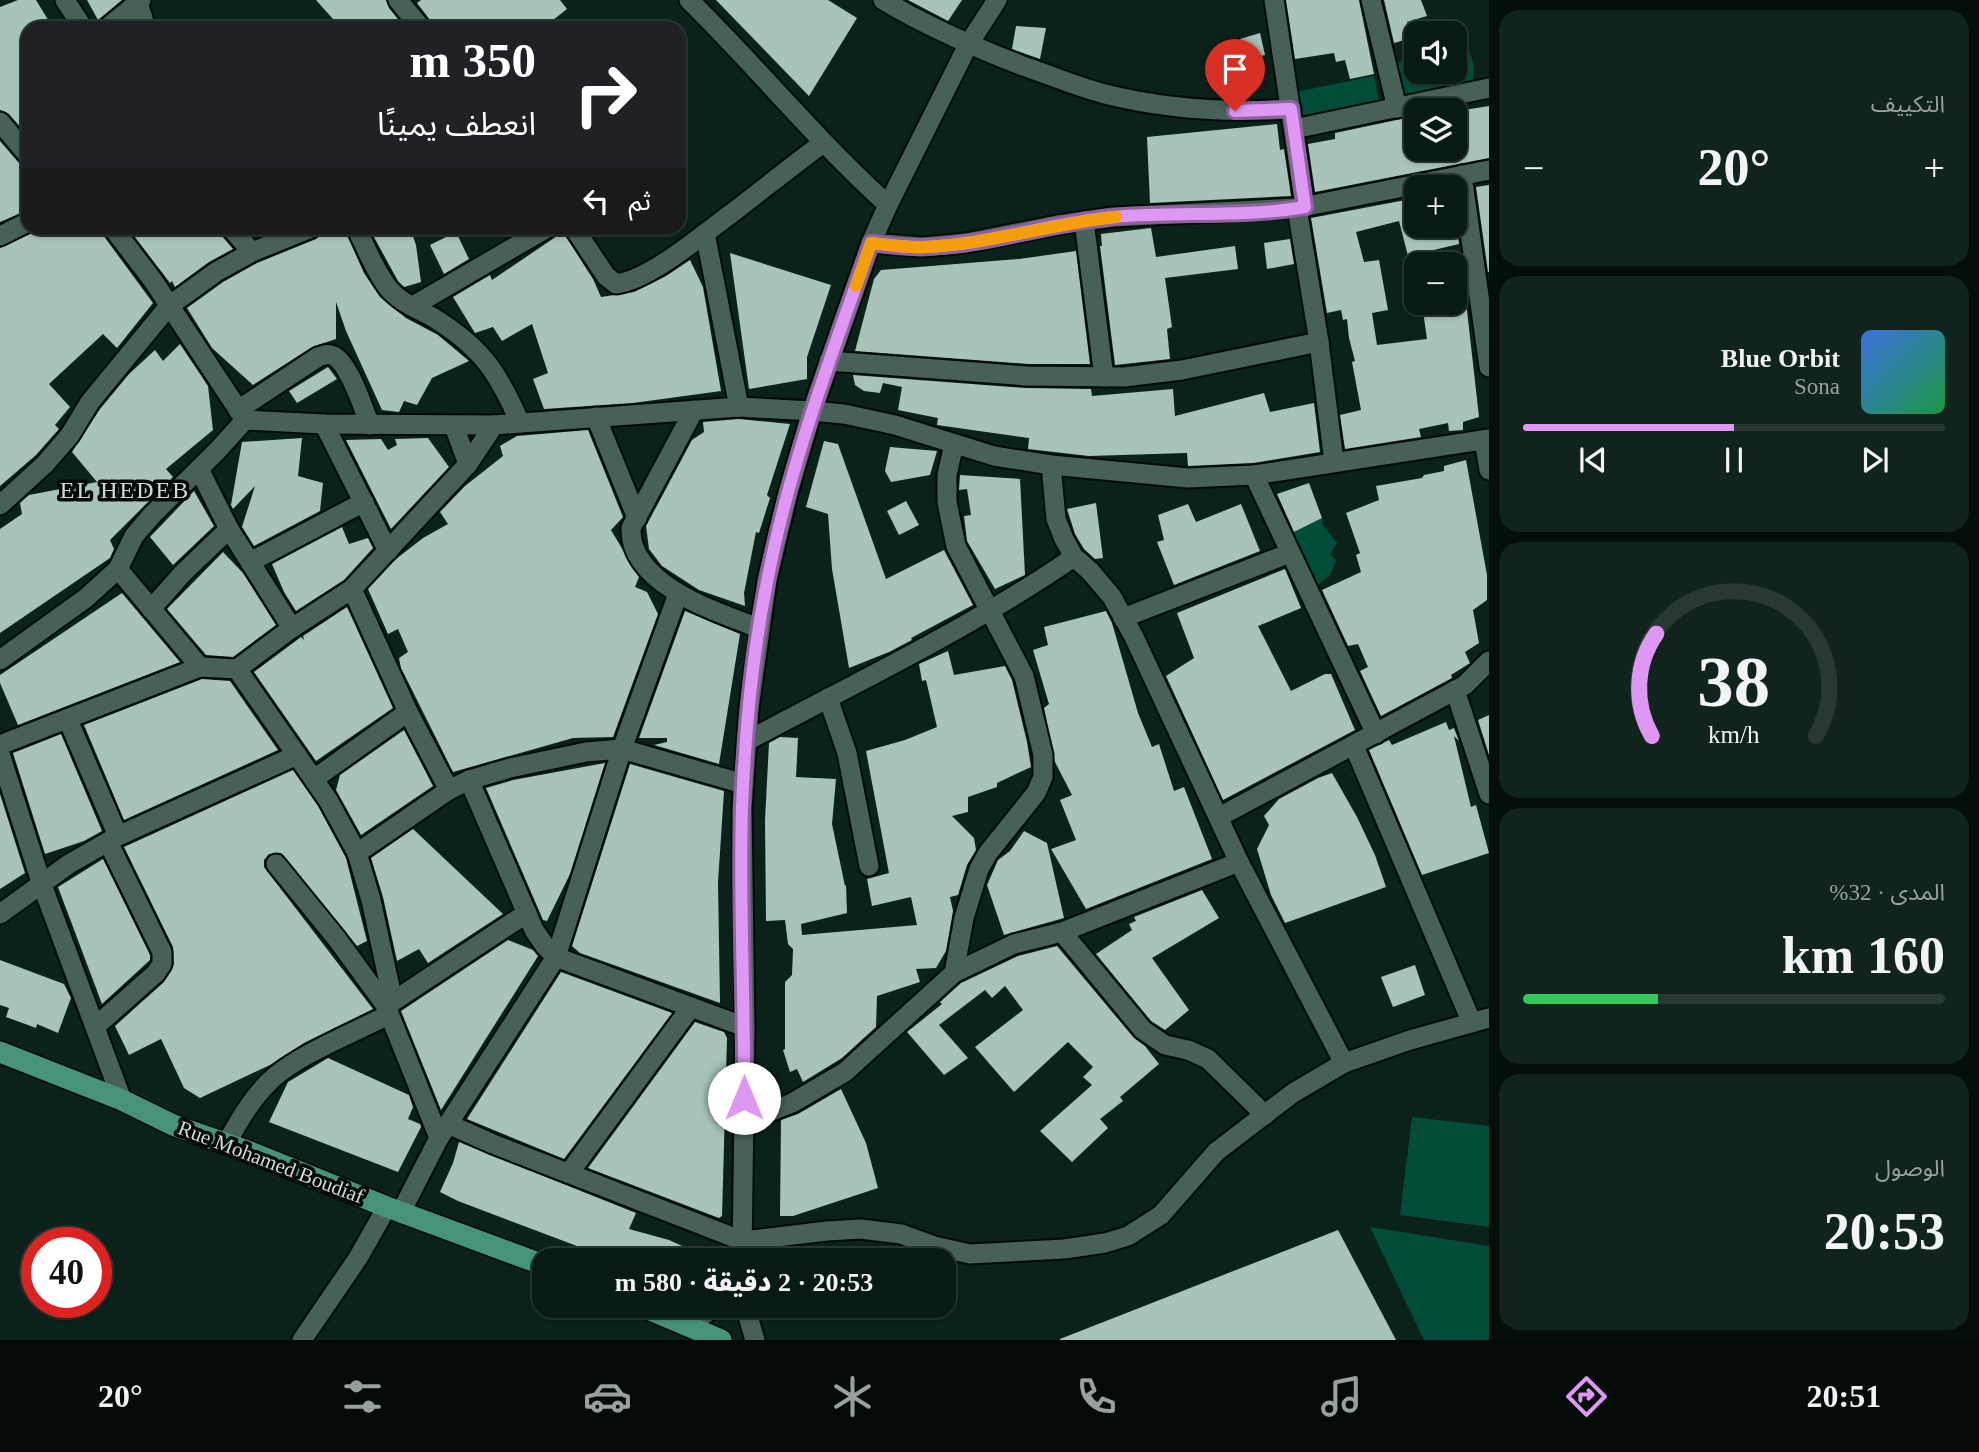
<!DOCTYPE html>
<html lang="ar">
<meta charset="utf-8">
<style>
:root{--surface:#081a14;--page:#11231d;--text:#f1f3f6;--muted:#98a1a0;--line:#293834;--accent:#de98f3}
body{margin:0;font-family:"Times New Roman","Noto Sans Arabic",serif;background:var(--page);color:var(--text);direction:rtl;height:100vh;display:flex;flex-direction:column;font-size:26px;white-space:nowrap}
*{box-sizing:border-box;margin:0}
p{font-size:23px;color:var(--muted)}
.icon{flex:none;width:38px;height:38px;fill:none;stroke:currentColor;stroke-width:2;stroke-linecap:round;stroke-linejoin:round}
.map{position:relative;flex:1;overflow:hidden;direction:ltr}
.details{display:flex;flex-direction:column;gap:10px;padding:10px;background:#040e0b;width:490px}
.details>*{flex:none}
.top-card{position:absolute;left:21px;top:21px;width:665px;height:214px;border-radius:21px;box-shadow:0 2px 5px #0004,0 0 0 2px var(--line);direction:rtl;background:#202124;color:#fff;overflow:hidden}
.tools{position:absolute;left:1404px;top:21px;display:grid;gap:14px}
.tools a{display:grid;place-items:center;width:63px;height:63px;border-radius:14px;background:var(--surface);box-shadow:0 2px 5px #0004,0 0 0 2px var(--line);font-size:35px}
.speed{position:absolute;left:21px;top:1227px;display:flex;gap:14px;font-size:35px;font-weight:700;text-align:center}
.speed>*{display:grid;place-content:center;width:91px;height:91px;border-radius:50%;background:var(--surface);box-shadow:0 2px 5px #0004,0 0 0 2px var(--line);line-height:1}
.speed .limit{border:10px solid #d22;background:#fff;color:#111}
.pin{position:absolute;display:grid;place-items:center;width:60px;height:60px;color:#fff;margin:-72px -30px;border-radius:50% 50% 50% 0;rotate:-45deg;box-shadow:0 0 7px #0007}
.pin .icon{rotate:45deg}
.me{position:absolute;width:77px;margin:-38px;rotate:0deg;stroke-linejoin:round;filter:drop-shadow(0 0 5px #0008)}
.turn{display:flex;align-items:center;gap:24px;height:147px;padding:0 35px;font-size:32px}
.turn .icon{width:91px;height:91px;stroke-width:2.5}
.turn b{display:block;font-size:49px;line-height:60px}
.then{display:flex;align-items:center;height:66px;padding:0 35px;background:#0003;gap:14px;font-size:26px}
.big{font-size:52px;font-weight:800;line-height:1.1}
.details .widget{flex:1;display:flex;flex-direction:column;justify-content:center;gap:10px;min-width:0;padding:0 24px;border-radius:21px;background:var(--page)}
.details .dial{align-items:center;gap:0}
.dial svg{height:182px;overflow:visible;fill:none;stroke:var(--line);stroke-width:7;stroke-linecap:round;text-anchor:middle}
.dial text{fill:var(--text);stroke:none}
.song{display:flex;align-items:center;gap:21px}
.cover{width:84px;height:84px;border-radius:10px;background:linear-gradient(135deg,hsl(220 70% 55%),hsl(140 70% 35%))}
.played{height:7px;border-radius:4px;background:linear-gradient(90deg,var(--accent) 50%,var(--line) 50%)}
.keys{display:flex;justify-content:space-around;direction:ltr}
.heat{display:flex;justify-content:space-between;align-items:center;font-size:38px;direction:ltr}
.charge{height:10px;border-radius:5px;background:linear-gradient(90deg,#34c759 32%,var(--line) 0)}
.trip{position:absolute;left:532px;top:1248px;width:424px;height:70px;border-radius:21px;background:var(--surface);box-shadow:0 2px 5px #0004,0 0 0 2px var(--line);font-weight:800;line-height:70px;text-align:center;direction:rtl}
.tabs{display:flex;height:112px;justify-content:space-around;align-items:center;background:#030a08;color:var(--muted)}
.tabs .icon{width:49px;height:49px}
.tabs .active{color:var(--accent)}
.tabs b{font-size:32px;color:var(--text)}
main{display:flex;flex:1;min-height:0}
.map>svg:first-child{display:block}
.green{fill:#024d39}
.building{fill:#a8c4b8}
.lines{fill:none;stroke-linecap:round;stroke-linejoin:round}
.minor-casing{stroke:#000b05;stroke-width:23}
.major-casing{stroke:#000b05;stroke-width:24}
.minor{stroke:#476157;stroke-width:19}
.major{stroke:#469379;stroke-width:21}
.route-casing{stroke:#90639e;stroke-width:18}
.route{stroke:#de98f3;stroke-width:12}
.slow{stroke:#f59e0b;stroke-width:12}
.labels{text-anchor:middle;stroke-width:7;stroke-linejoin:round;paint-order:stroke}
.street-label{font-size:21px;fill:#cedcd6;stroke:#020906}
.quarter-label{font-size:24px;letter-spacing:2px;fill:#cedcd6;stroke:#020906}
</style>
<main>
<section class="details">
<div class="widget"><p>التكييف</p>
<div class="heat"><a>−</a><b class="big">20°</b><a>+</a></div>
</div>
<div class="widget">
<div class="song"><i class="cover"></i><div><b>Blue Orbit</b><p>Sona</p></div></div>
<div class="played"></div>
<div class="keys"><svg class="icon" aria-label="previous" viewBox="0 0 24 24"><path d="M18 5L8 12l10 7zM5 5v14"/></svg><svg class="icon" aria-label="pause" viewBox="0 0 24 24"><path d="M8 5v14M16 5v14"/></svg><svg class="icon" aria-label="next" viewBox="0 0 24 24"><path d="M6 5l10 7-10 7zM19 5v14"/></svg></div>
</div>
<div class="widget dial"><svg viewBox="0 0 100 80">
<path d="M14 69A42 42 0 1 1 86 69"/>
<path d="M14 69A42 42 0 0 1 16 24" stroke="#de98f3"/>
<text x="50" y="56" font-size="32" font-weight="700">38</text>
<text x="50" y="72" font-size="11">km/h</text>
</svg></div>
<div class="widget"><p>المدى · 32%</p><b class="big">160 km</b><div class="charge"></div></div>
<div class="widget"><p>الوصول</p><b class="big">20:53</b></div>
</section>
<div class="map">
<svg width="1489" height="1340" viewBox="0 0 1489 1340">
<rect width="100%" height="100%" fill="#0a221a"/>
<!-- green -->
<g class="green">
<path d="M1462,42C1473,54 1477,70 1471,85L1398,99L1390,70L1402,60L1416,55V72H1454V45Z"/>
<path d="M1374,76L1380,106L1297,122L1291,93Z"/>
<path d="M1322,518L1323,525L1337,543L1330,554L1336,560L1331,574L1312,590L1287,536Z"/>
<path d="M1412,1117L1489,1126V1227L1400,1215Z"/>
<path d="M1370,1227L1489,1246V1340H1424Z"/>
</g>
<!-- building -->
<g class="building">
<path d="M18,0H36L53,28H28V136L9,114L0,110V7Z"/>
<path d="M87,0H122L98,20Z"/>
<path d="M316,0H386L389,8L405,28H341Z"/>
<path d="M421,0H560L567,9L543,28H433L430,20L417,3Z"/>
<path d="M716,0H828L857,18L809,96Z"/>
<path d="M908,0H962L948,21Z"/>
<path d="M1286,0H1359L1374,74L1350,79L1345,60L1336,62L1334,53L1295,59Z"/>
<path d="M1384,0H1421L1427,16L1407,22L1411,38L1394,43Z"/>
<path d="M1016,26L1046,28L1040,59L1012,49Z"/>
<path d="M1260,33L1265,55L1244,60L1240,39Z"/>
<path d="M1489,106V158L1315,192L1308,144L1335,139V133L1406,118L1412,149H1454V122L1466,119L1464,110Z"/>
<path d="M1277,124L1280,150L1284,149L1291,196L1150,203L1147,137Z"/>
<path d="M0,141L19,163L28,167V210L0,222Z"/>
<path d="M1489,185V272H1488L1476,187Z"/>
<path d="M1416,198V226H1454V208L1459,244L1408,256L1399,221L1356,232L1364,262L1379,260L1388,310L1372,313L1377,345L1427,339L1422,304L1454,303V276L1463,275L1479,417L1463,422V430L1449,431L1448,423L1419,429L1421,437L1345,449L1340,415L1361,410L1352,362L1355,361L1349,338L1347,319L1343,320L1341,310L1327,313L1311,218Z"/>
<path d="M43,228H101L103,235L153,303L117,348L103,334L49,384L70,407L55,425L59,429L36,455L0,486V248Z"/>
<path d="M128,228H219L221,235L233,249L209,262L175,287L172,281L170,283Z"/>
<path d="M247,228H280L255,237Z"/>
<path d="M323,228H344L364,273L380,297L406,318L438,335L469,361L432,378L417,405L404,401L399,412L382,410L346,331L336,302V339L312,347L253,385L212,348L187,308L223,282L257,263L316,239L321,235Z"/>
<path d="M369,228H410L416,245L421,282L404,287L398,281Z"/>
<path d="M1151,228L1156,257L1235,246L1238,269L1165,278L1172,327L1167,329L1170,359L1115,365L1100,246H1102L1101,234Z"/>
<path d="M456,232L469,259L444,274L430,245Z"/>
<path d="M563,232L593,279L601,297L634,292L666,276L690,260L703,287L721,391L633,403L544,409L533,379L548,373L532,324L502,341L493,327L475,333L453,297L490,275L492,280Z"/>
<path d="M1290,239L1294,264L1267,269L1264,243Z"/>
<path d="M1076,251L1090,364H1028L855,351L874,279L881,270L1019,259Z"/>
<path d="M730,253L831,285L807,357V379L749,389Z"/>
<path d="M180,344L208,386L213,430L166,469L173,477L110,540L114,549L110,558L0,633V529L22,514L20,503L29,495L97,482L72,452L100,409L129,374L155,350L163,361Z"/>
<path d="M328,367L337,379L297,403L289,391Z"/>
<path d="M853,375L1026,388L1091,389L1092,396L1173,389L1175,416L1264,393L1270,412L1314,403L1320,452L1253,463L1188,466L1187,453L1089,456L1028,449L1029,438L937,425L938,418L898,410L902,387L883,383L880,393L864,391L855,385Z"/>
<path d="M739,419L790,424L767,495L770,498L759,533L756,532L744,593L745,606L699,590L662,566L649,549L646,526L692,440L704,432L703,422Z"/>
<path d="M588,430L623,517L611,530L639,577L635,587L647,592L658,614L613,737L573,738L453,772L401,668L399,658L408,652L398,629L388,634L368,589L396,559L423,538L448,524L440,512L465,486L503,456L500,446L517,436Z"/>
<path d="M302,438L298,476L323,483L320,511L254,546L242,527L255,486L233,509L231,505L242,442Z"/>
<path d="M428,438L449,467L391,529L346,440L381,439L388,450L397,445L395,439Z"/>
<path d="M824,441L838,444L886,579L944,550L973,605L911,638L912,640L889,652L849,668L832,569L828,514L806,507Z"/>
<path d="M890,447L937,451L930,475L891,482L885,471Z"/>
<path d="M1466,460L1487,575V600L1473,610L1479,643L1465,652L1470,663L1451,675L1452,678L1381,716L1360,671L1368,667L1358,644L1348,646L1322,590L1361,572L1356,555L1360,553L1346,513L1379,500L1376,486L1422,478L1424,475L1444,471V466Z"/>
<path d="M960,475L1020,479L1025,575L995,589L967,541L964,516L971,515L967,489L959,490Z"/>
<path d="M1309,483L1322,518L1294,532L1277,494Z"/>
<path d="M194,491L214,526L173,565L150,537Z"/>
<path d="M906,501L919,525L899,535L887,511Z"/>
<path d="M1096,503L1103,558L1095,559L1084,549L1075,534L1067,509Z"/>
<path d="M1188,504L1196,522L1241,504L1260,551L1174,585L1157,542L1164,540L1158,515Z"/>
<path d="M342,527L349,544L368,538L373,548L344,580L296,611L284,592L272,564Z"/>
<path d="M223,552L243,573L276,625L233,657L206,655L167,609Z"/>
<path d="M1285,569L1301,608L1258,626L1291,691L1325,674H1331L1355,730L1223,800L1166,676L1194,658L1177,613Z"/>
<path d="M122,593L180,662L18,725L0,683V675Z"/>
<path d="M347,607L393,708L316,761L254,672L301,637L304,640L303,636Z"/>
<path d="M685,611L740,634L719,764L654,745L667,742V738H639Z"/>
<path d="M1106,611L1112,623L1138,713L1152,747L1159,744L1174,791L1184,787L1212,859L1086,909L1051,849L1076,840L1060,800L1072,795L1055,762L1044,708L1049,704L1033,650L1048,645L1044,627Z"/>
<path d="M948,651L954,675L1005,666L1012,680L1027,742L1031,767L997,783V787L968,797V812L952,816L974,838L976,850L967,865L958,895L950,897L953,911L946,951L936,968L916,969L920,982L877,996L876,1027L842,1058L803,1082L797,1069L790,1072L783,1050L785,1049V982L792,975L793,949L788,944L785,920L766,921L765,820L769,743L780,737L798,738L796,777L836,779L832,824L845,886L846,885L847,913L801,924L802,935L917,925L911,897L872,906L867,879L889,873L866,751L905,740L937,727L926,680L922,681L919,664Z"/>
<path d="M202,679L230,681L278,750L124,820L84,725Z"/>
<path d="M1489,715V755L1478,720Z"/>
<path d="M1446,722L1449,730L1454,728L1459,741L1454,736L1471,807L1476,805L1489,853L1422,875L1369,750L1389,740L1392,745Z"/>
<path d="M404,730L433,786L361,835L336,790L340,775Z"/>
<path d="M61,734L102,831L84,841L45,854L13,753Z"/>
<path d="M605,763L570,874L547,921L543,920L486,788L513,780Z"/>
<path d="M630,764L724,791L718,882L720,1003L580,953L572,946Z"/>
<path d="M293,770L318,806L346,858L367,941L357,946L281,853L269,854L264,860V867L373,1009L304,1043L270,1065L200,1098L184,1088L161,1039L129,1055L115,1026L164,982L174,964L173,947L124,847Z"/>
<path d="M1332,773L1357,817L1375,855L1386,887L1285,923L1271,895L1257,849L1269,825L1264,816L1279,799L1318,778Z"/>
<path d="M0,794L25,873L0,889Z"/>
<path d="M413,829L503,914L428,963L419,949L397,961L383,897L371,858Z"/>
<path d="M1024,831L1047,843L1064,918L1004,935L987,885L998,860L1010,851Z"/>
<path d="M103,859L150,955V960L102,1004L58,887Z"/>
<path d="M1202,890L1219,918L1152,958L1189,1010L1165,1030L1151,1021L1096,954L1132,930L1129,924L1136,921L1134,917Z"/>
<path d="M508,940L533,950L538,956L441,1110L401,1011Z"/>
<path d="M1057,946L1134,1038L1145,1046L1159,1064L1120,1097L1123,1101L1100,1119L1108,1128L1072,1162L1040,1131L1092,1085L1083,1077L1093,1067L1068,1042L1014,1092L975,1047L1023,1010L1005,986L992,998L985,990L939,1025L968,1058L944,1075L907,1032L942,1004L940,1002L961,983L1018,956Z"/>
<path d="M0,960L64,984L71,998L58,1033L37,1024L36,1028L6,1017L9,1008L0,1005Z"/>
<path d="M1415,965L1425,995L1393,1007L1381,977Z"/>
<path d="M561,972L672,1013L564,1159L467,1119Z"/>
<path d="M695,1022L724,1032L727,1038L722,1216L719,1218L588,1168Z"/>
<path d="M328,1058L409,1095L413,1107L408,1119L420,1124L421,1127L398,1172L269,1122L288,1082Z"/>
<path d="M841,1089L866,1143L878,1188L793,1216H780L781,1120L798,1114Z"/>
<path d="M459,1142L636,1213L629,1229L669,1240L689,1249L683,1260H614L458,1201L440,1192L453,1163Z"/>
<path d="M1338,1230L1396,1340H1060V1339Z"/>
</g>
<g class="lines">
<defs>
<g id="minor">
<path d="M65,0L83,28"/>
<path d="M398,0L421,28"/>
<path d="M689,0C757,67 817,141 888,205"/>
<path d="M883,0C928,27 974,47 1023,66C1050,75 1077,87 1105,94C1165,109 1228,113 1291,109"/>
<path d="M1274,0L1305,207"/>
<path d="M1371,0L1397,108"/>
<path d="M138,3L146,28"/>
<path d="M107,28L141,0"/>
<path d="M0,122L28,155"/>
<path d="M1294,129L1489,88"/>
<path d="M1462,175L1489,367"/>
<path d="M1297,208L1319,342L1334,462"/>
<path d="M1084,221L1104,377"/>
<path d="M113,228L154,282L245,420L324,424L494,425L739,407L812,411L844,414L895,425L994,456L1051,465L1188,478L1254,475L1489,439"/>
<path d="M231,228L252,252"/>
<path d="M356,228C366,247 375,272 389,289C401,303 418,309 434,318C482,348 498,372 520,423"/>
<path d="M574,228L606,276L616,284C650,280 703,234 732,213C762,190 792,166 823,143"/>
<path d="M705,233L739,407"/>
<path d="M0,236L28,222"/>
<path d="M871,243L923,247L966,243L1057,225L1113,217L1297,208L1489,170"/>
<path d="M413,306L547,228"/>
<path d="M829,361L1027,376L1124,377L1182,370L1319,342"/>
<path d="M238,410L318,357C324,355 328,353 334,356C350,365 363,408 370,425"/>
<path d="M694,410L631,528C629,584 716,612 759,628"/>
<path d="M596,417L637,518"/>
<path d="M324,424L388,551"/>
<path d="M454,426L468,464"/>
<path d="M1484,440L1489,470"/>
<path d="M1051,465L1056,519L1064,539L1074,557L1090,571L1112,597L1134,637L1239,862L1344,1063"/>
<path d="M199,469L229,529L292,628"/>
<path d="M1254,475L1376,734"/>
<path d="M0,505L45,464L70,435L90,402L169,306L216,272L252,252L311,228"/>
<path d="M250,562L364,502"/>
<path d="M118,569L200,667L237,669L292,628L352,589L468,464L494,425"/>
<path d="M352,589L408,712L449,790"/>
<path d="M151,609L183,573L229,529"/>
<path d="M1123,618L1290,553"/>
<path d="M0,660L86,598L118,569L134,536L152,515L217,451L245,420"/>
<path d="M237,669L328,800L357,853L371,900L393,1001"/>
<path d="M1455,690L1489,794"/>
<path d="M828,698L847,753L869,866"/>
<path d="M68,720L118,836"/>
<path d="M747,741C857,682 971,628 1074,557"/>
<path d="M0,745L200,667"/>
<path d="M1354,746L1472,1023"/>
<path d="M0,754L41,882L122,1100"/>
<path d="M314,779L408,712"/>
<path d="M469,780L534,930L545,946L556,957L745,1027"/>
<path d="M1219,817L1465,685L1489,661"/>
<path d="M357,853L449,790L469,780L510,768L586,752L622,749L744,784"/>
<path d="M276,864L337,939L386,1006L439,1138"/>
<path d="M0,914L69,864L118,836L297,755"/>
<path d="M1062,932L1143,1030L1165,1045L1188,1050L1208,1059L1265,1115"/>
<path d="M954,973L1014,944L1062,932L1239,862"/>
<path d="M386,1006L527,913"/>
<path d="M96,1026L156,973L162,964V952L108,842"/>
<path d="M744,1122L792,1103L845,1072L954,973L964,918L979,869L988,853L1036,793L1043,777V755L1024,676L956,546L947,502V475L954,444"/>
<path d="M448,1124L493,1144L743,1241L827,1231L861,1229L901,1234L934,1246L970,1254L1064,1249L1105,1243L1128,1236L1161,1215L1216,1152L1293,1093L1344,1063L1410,1040L1489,1018"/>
<path d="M226,1144C239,1121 251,1099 270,1081C295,1056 355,1032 388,1015"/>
<path d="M569,1173L691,1007"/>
<path d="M401,1212L439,1138L556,957L622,749L678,594"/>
<path d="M742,1260L745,1027L742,808L749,709L767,580L788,493L812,411L871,243L888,205L968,45L997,0"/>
<path d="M745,1306L755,1340"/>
<path d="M689,1325L716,1306"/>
<path d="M302,1340L358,1258L387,1207"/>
</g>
<g id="major">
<path d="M0,1052L122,1100L173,1125L250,1152L387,1207L544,1265"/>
<path d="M641,1306L721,1340"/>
</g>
</defs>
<!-- minor casing -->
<use href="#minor" class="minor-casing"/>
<!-- major casing -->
<use href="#major" class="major-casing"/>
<!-- minor -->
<use href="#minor" class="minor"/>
<!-- major -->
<use href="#major" class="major"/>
</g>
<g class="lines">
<defs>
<path id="route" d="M744,1098C745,1002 739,904 742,808C745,732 752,656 767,582C789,466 832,354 871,243C889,245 907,248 924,247C988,245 1050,223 1114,217C1177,211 1242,218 1305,207L1291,109L1235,111"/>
</defs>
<!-- route casing -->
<use href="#route" class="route-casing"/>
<!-- route -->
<use href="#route" class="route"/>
<!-- slow -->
<path class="slow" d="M856,286L871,243C889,245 907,248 925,247C989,244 1052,224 1116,217"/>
</g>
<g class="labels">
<!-- street labels -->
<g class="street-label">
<text transform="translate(271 1162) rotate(21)" y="7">Rue Mohamed Boudiaf</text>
</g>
<!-- quarter labels -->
<g class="quarter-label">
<text x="125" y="498">EL HEDEB</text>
</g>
</g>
</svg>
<div class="tools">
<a><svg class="icon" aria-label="sound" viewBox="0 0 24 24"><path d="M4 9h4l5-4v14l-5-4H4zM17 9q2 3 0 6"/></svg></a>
<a><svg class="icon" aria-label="layers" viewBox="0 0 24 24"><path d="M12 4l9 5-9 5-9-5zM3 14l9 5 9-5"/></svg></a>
<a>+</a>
<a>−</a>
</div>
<div class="speed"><div class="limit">40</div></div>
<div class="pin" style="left:1235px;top:111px;background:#d93025"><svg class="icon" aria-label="arrive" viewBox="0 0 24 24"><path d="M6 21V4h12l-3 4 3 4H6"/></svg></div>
<svg class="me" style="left:744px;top:1098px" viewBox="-20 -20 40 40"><circle r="19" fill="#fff"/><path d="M0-13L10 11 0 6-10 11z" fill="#de98f3"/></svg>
<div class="trip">20:53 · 2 دقيقة · 580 m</div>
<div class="top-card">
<div class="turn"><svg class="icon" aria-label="right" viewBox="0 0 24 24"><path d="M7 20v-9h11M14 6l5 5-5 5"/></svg><div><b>350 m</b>انعطف يمينًا</div></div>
<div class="then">ثم<svg class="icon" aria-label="left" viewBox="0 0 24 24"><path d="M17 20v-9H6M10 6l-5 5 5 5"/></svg></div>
</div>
</div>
</main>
<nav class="tabs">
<b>20:51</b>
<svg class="icon active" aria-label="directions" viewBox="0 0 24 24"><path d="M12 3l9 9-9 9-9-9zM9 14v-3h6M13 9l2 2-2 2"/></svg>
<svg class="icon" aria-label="music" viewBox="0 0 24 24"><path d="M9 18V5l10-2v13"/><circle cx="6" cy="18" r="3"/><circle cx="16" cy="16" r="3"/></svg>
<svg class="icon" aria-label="phone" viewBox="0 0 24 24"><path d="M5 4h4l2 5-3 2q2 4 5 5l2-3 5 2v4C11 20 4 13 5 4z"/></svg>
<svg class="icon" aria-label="climate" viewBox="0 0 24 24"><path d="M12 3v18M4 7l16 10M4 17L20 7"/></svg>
<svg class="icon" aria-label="car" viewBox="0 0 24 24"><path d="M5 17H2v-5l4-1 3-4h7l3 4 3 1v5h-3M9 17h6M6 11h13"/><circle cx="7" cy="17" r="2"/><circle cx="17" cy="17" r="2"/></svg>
<svg class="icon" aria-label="filters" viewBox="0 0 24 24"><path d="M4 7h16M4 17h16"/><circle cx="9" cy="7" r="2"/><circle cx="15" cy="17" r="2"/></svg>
<b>20°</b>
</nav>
